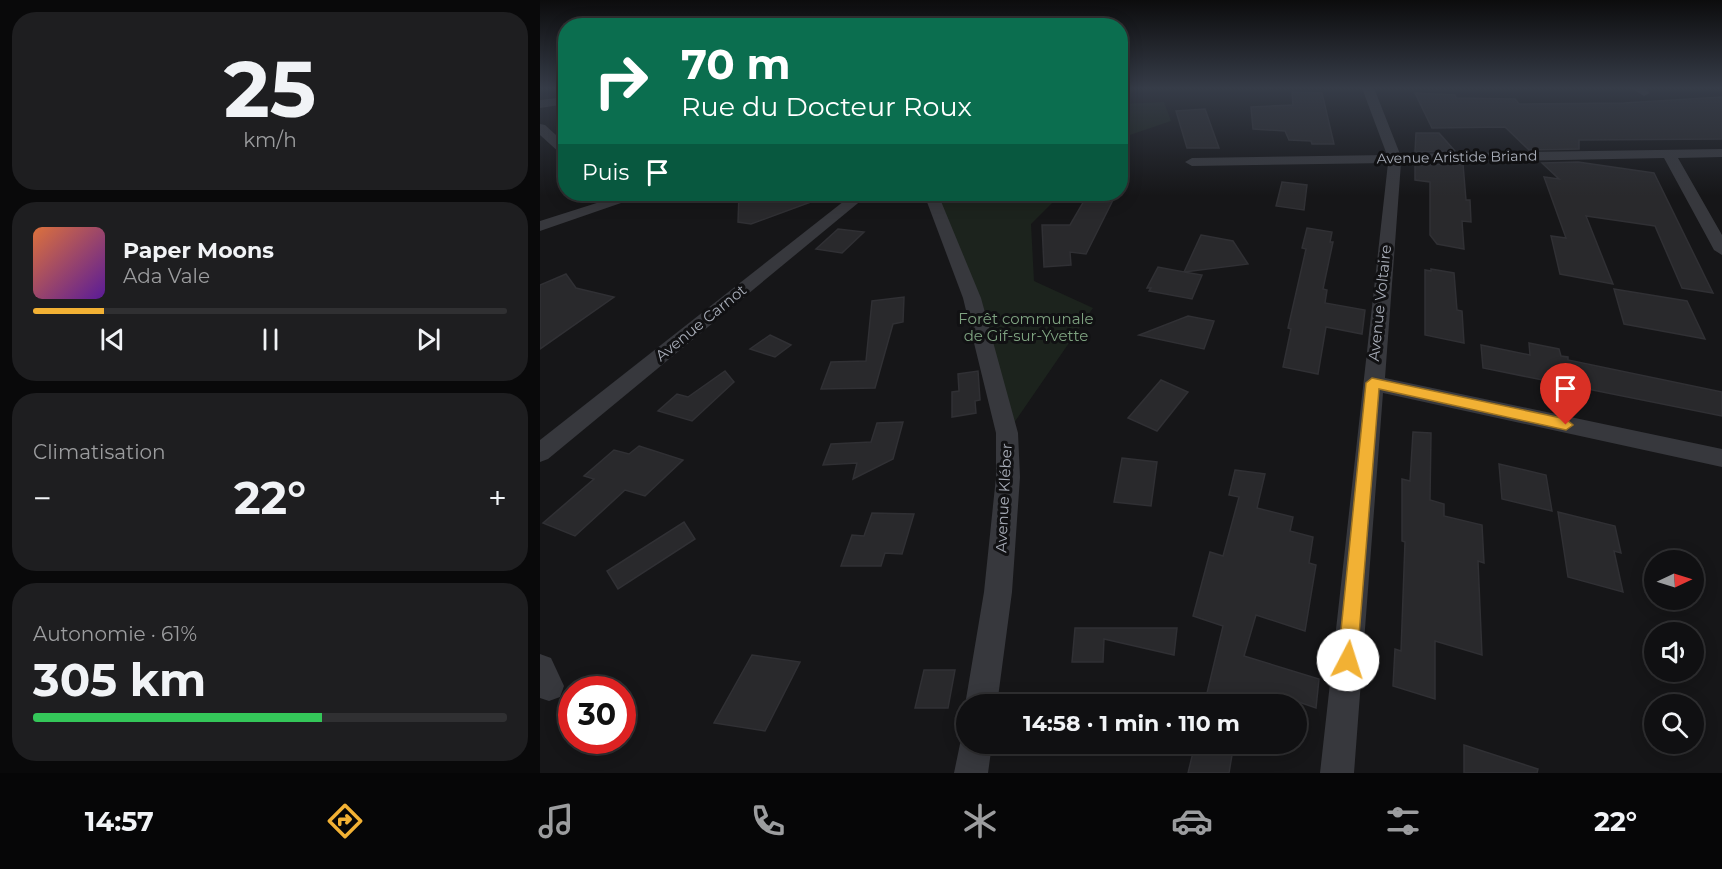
<!DOCTYPE html>
<html lang="fr">
<meta charset="utf-8">
<style>
:root{--surface:#101012;--page:#1e1e20;--text:#f1f3f6;--muted:#9c9d9f;--line:#303032;--accent:#f2b134}
body{margin:0;font-family:Montserrat,sans-serif;background:var(--page);color:var(--text);height:100vh;display:flex;flex-direction:column;font-size:22px;white-space:nowrap}
*{box-sizing:border-box;margin:0}
p{font-size:20px;color:var(--muted)}
.icon{flex:none;width:33px;height:33px;fill:none;stroke:currentColor;stroke-width:2;stroke-linecap:round;stroke-linejoin:round}
.map{position:relative;flex:1;overflow:hidden}
.panel{display:flex;flex-direction:column;gap:12px;padding:12px;background:#09090a;width:540px}
.panel>*{flex:none}
.guide{position:absolute;left:18px;top:18px;width:570px;height:183px;border-radius:24px;box-shadow:0 3px 15px #0003,0 0 0 2px var(--line);background:#0b6e4f;color:#fff;overflow:hidden}
.needle{width:39px;rotate:86deg}
.fabs{position:absolute;left:1104px;top:550px;display:grid;gap:12px}
.fabs a{display:grid;place-items:center;width:60px;height:60px;border-radius:50%;background:var(--surface);box-shadow:0 3px 15px #0003,0 0 0 2px var(--line);font-size:30px}
.speed{position:absolute;left:18px;top:676px;display:flex;gap:12px;font-size:30px;font-weight:700;text-align:center}
.speed>*{display:grid;place-content:center;width:78px;height:78px;border-radius:50%;background:var(--surface);box-shadow:0 3px 15px #0003,0 0 0 2px var(--line);line-height:1}
.speed .limit{border:9px solid #d22;background:#fff;color:#111}
.pin{position:absolute;display:grid;place-items:center;width:51px;height:51px;color:#fff;margin:-62px -26px;border-radius:50% 50% 50% 0;rotate:-45deg;box-shadow:0 0 6px #0007}
.pin .icon{rotate:45deg}
.me{position:absolute;width:66px;margin:-33px;rotate:5deg;stroke-linejoin:round;filter:drop-shadow(0 0 4px #0008)}
.turn{display:flex;align-items:center;gap:21px;height:126px;padding:0 24px;font-size:27px}
.turn .icon{width:78px;height:78px;stroke-width:2.5}
.turn b{display:block;font-size:42px;line-height:51px}
.then{display:flex;align-items:center;height:57px;padding:0 24px;background:#0003;gap:12px;font-size:22px}
.big{font-size:45px;font-weight:700;line-height:1.1}
.panel .widget{flex:1;display:flex;flex-direction:column;justify-content:center;gap:9px;min-width:0;padding:0 21px;border-radius:24px;background:var(--page)}
.panel .dial{align-items:center;gap:0}
.dial b{font-size:78px;line-height:1}
.song{display:flex;align-items:center;gap:18px}
.cover{width:72px;height:72px;border-radius:9px;background:linear-gradient(135deg,hsl(20 70% 55%),hsl(270 70% 35%))}
.played{height:6px;border-radius:3px;background:linear-gradient(90deg,var(--accent) 15%,var(--line) 15%)}
.keys{display:flex;justify-content:space-around;direction:ltr}
.heat{display:flex;justify-content:space-between;align-items:center;font-size:33px;direction:ltr}
.charge{height:9px;border-radius:4px;background:linear-gradient(90deg,#34c759 61%,var(--line) 0)}
.trip{position:absolute;left:416px;top:694px;width:351px;height:60px;border-radius:30px;background:var(--surface);box-shadow:0 3px 15px #0003,0 0 0 2px var(--line);font-weight:700;line-height:60px;text-align:center}
.dock{display:flex;height:96px;justify-content:space-around;align-items:center;background:#060607;color:var(--muted)}
.dock .icon{width:42px;height:42px}
.dock .selected{color:var(--accent)}
.dock b{font-size:27px;color:var(--text)}
main{display:flex;flex:1;min-height:0}
.map>svg:first-child{display:block}
.green{fill:#1c231d}
.building{fill:#29292c;stroke:#303034;stroke-width:1.5}
.lines{fill:none;stroke-linecap:round;stroke-linejoin:round}
.minor{fill:#37383d;fill-rule:evenodd}
.route{fill:#f2b134;stroke:#9d7322;stroke-width:1.5}
.labels{text-anchor:middle;stroke-width:6;stroke-linejoin:round;paint-order:stroke}
.far-street-label{font-size:14px;fill:#a8adb8;stroke:#111113}
.street-label{font-size:15px;fill:#a8adb8;stroke:#111113}
.park-label{font-size:15px;fill:#7fa381;stroke:#111113}
</style>
<main>
<section class="panel">
<div class="widget dial"><b>25</b><p>km/h</p></div>
<div class="widget">
<div class="song"><i class="cover"></i><div><b>Paper Moons</b><p>Ada Vale</p></div></div>
<div class="played"></div>
<div class="keys"><svg class="icon" aria-label="previous" viewBox="0 0 24 24"><path d="M18 5L8 12l10 7zM5 5v14"/></svg><svg class="icon" aria-label="pause" viewBox="0 0 24 24"><path d="M8 5v14M16 5v14"/></svg><svg class="icon" aria-label="next" viewBox="0 0 24 24"><path d="M6 5l10 7-10 7zM19 5v14"/></svg></div>
</div>
<div class="widget"><p>Climatisation</p>
<div class="heat"><a>−</a><b class="big">22°</b><a>+</a></div>
</div>
<div class="widget"><p>Autonomie · 61%</p><b class="big">305 km</b><div class="charge"></div></div>
</section>
<div class="map">
<svg width="1182" height="773" viewBox="0 0 1182 773">
<rect width="100%" height="100%" fill="#161618"/>
<!-- green -->
<g class="green">
<path d="M624,102L631,121L581,138V104Z"/>
<path d="M391,194H521L491,224L494,281L553,308L467,433L432,298Z"/>
</g>
<!-- building -->
<g class="building">
<path d="M752,92L782,93L794,144H772L771,141L749,140L745,131L713,129L711,107L753,105Z"/>
<path d="M875,93L915,95L916,98L975,99L979,104L1084,103L1182,97V139L1039,140V149L989,150L965,127L892,128Z"/>
<path d="M665,109L679,148H647L636,111Z"/>
<path d="M876,133H899L915,151L875,152Z"/>
<path d="M1038,162L1114,173L1173,293L1142,288L1115,226L1046,216L1073,284L1020,274L1011,236L1026,238L1004,177L1019,179L1002,163Z"/>
<path d="M923,164L926,200H930L931,222L922,221L924,249L897,244L890,235V182L875,180V165Z"/>
<path d="M742,182L767,185L764,210L736,206Z"/>
<path d="M199,194H286L287,196L211,224L198,222Z"/>
<path d="M548,194H576L546,254L530,252L531,265L504,267L502,225H530Z"/>
<path d="M767,228L792,232L790,242H793L783,289L787,290L785,303L825,310L822,334L786,327L778,374L743,367L751,329L748,328L766,249L762,248Z"/>
<path d="M298,229L324,232L302,253L276,249Z"/>
<path d="M661,235L693,241L708,264L644,272L662,275L652,299L609,291L611,288H607L618,267L644,272Z"/>
<path d="M891,269L914,273L917,310L922,311L924,343L885,335V270L891,271Z"/>
<path d="M26,274L36,288L74,297L0,349V285Z"/>
<path d="M1074,289L1147,301L1165,339L1084,324Z"/>
<path d="M364,297L363,322L353,324L335,388L281,389L291,362L326,361L332,301Z"/>
<path d="M648,316L674,321L664,349L599,335Z"/>
<path d="M230,335L251,345L235,357L210,349Z"/>
<path d="M989,343L1019,349L1021,356L1028,357V360L1182,392V416L943,368L941,345L990,355Z"/>
<path d="M185,371L194,382L152,421L118,411L137,394L148,397Z"/>
<path d="M438,371L440,400L435,401L436,413L412,417V392L419,391L418,374Z"/>
<path d="M621,380L648,392L617,431L588,418Z"/>
<path d="M363,422L353,459L313,479L317,463L283,465L291,444L331,442L337,423Z"/>
<path d="M873,432L891,433L890,500L904,504V516L942,525L944,563L938,561L942,655L895,641V699L853,686L855,649L861,651L865,542L862,541V479L870,481Z"/>
<path d="M99,446L143,460L105,496L85,490L35,536L3,523L54,479L44,476L74,450L89,454Z"/>
<path d="M582,458L617,462L611,506L574,502Z"/>
<path d="M959,464L1006,475L1012,511L962,499Z"/>
<path d="M695,470L725,474L717,508L753,517L750,531L773,537L769,563L776,565L765,631L716,615L704,656L779,679L776,708L744,697L742,705H683L685,699L667,693L683,626L653,616L670,552L683,556L699,497L689,495Z"/>
<path d="M1018,512L1075,526L1081,553L1074,551L1083,592L1028,577Z"/>
<path d="M332,513L374,514L362,554L345,553L341,566H301L312,535L324,536Z"/>
<path d="M144,522L155,539L78,589L67,571Z"/>
<path d="M535,628H637L634,655L564,639L563,662H532Z"/>
<path d="M212,655L260,662L225,731L174,723Z"/>
<path d="M384,670H415L408,708H375Z"/>
<path d="M655,744L692,755L689,773H648Z"/>
<path d="M924,745L998,769L997,773H924Z"/>
</g>
<g class="lines">
<!-- minor -->
<g class="minor">
<path d="M822,88H834L860,154L1182,149V157L1138,158L1182,235V255L1174,250L1124,158L861,163L845,378L1182,449V467L843,393L814,773H780L848,163L652,166L645,162L652,158L847,155Z"/>
<path d="M1091,88H1105L1110,93L1104,96Z"/>
<path d="M26,97V104L0,108V100Z"/>
<path d="M0,124L5,125L26,144V155L21,154L0,135Z"/>
<path d="M85,194H120L113,198L81,203L0,231V221Z"/>
<path d="M313,194H329L8,459L0,462V440Z"/>
<path d="M384,194H398L441,298L478,433L480,477L472,592L457,705H425L444,592L456,477V433L423,298Z"/>
<path d="M0,654L11,658L24,686L20,697L9,701L0,698Z"/>
<path d="M426,732V744H452L448,773H414L420,744Z"/>
</g>
</g>
<!-- sky -->
<linearGradient id="sky" x2="0" y2="1"><stop stop-color="#0c0c0d"/><stop offset="0.45" stop-color="#363c48"/><stop offset="1" stop-color="#363c48" stop-opacity="0"/></linearGradient>
<rect width="1182" height="196" fill="url(#sky)"/>
<!-- route -->
<path class="route" d="M832,378L1026,419L1033,425L1026,430L839,389L817,660L814,667L808,670L801,667L798,660L826,383Z"/>
<g class="labels">
<!-- far-street labels -->
<g class="far-street-label">
<text transform="translate(917 157) rotate(-1)" y="5">Avenue Aristide Briand</text>
</g>
<!-- street labels -->
<g class="street-label">
<text transform="translate(840 303) rotate(-84)" y="5">Avenue Voltaire</text>
<text transform="translate(161 323) rotate(-39)" y="5">Avenue Carnot</text>
<text transform="translate(464 498) rotate(-87)" y="5">Avenue Kléber</text>
</g>
<!-- park labels -->
<g class="park-label">
<text x="486" y="324">Forêt communale<tspan x="486" dy="17">de Gif-sur-Yvette</tspan></text>
</g>
</g>
</svg>
<div class="fabs">
<a><svg class="needle" viewBox="-14 -14 28 28"><path d="M0-13l5 13h-10z" fill="#e53935"/><path d="M0 13l5-13h-10z" fill="#9c9d9f"/></svg></a>
<a><svg class="icon" aria-label="sound" viewBox="0 0 24 24"><path d="M4 9h4l5-4v14l-5-4H4zM17 9q2 3 0 6"/></svg></a>
<a><svg class="icon" aria-label="search" viewBox="0 0 24 24"><circle cx="10" cy="10" r="6"/><path d="M15 15l6 6"/></svg></a>
</div>
<div class="speed"><div class="limit">30</div></div>
<div class="pin" style="left:1026px;top:425px;background:#d93025"><svg class="icon" aria-label="arrive" viewBox="0 0 24 24"><path d="M6 21V4h12l-3 4 3 4H6"/></svg></div>
<svg class="me" style="left:808px;top:660px" viewBox="-20 -20 40 40"><circle r="19" fill="#fff"/><path d="M0-13L10 11 0 6-10 11z" fill="#f2b134"/></svg>
<div class="trip">14:58 · 1 min · 110 m</div>
<div class="guide">
<div class="turn"><svg class="icon" aria-label="right" viewBox="0 0 24 24"><path d="M7 20v-9h11M14 6l5 5-5 5"/></svg><div><b>70 m</b>Rue du Docteur Roux</div></div>
<div class="then">Puis<svg class="icon" aria-label="arrive" viewBox="0 0 24 24"><path d="M6 21V4h12l-3 4 3 4H6"/></svg></div>
</div>
</div>
</main>
<nav class="dock">
<b>14:57</b>
<svg class="icon selected" aria-label="directions" viewBox="0 0 24 24"><path d="M12 3l9 9-9 9-9-9zM9 14v-3h6M13 9l2 2-2 2"/></svg>
<svg class="icon" aria-label="music" viewBox="0 0 24 24"><path d="M9 18V5l10-2v13"/><circle cx="6" cy="18" r="3"/><circle cx="16" cy="16" r="3"/></svg>
<svg class="icon" aria-label="phone" viewBox="0 0 24 24"><path d="M5 4h4l2 5-3 2q2 4 5 5l2-3 5 2v4C11 20 4 13 5 4z"/></svg>
<svg class="icon" aria-label="climate" viewBox="0 0 24 24"><path d="M12 3v18M4 7l16 10M4 17L20 7"/></svg>
<svg class="icon" aria-label="car" viewBox="0 0 24 24"><path d="M5 17H2v-5l4-1 3-4h7l3 4 3 1v5h-3M9 17h6M6 11h13"/><circle cx="7" cy="17" r="2"/><circle cx="17" cy="17" r="2"/></svg>
<svg class="icon" aria-label="filters" viewBox="0 0 24 24"><path d="M4 7h16M4 17h16"/><circle cx="9" cy="7" r="2"/><circle cx="15" cy="17" r="2"/></svg>
<b>22°</b>
</nav>
